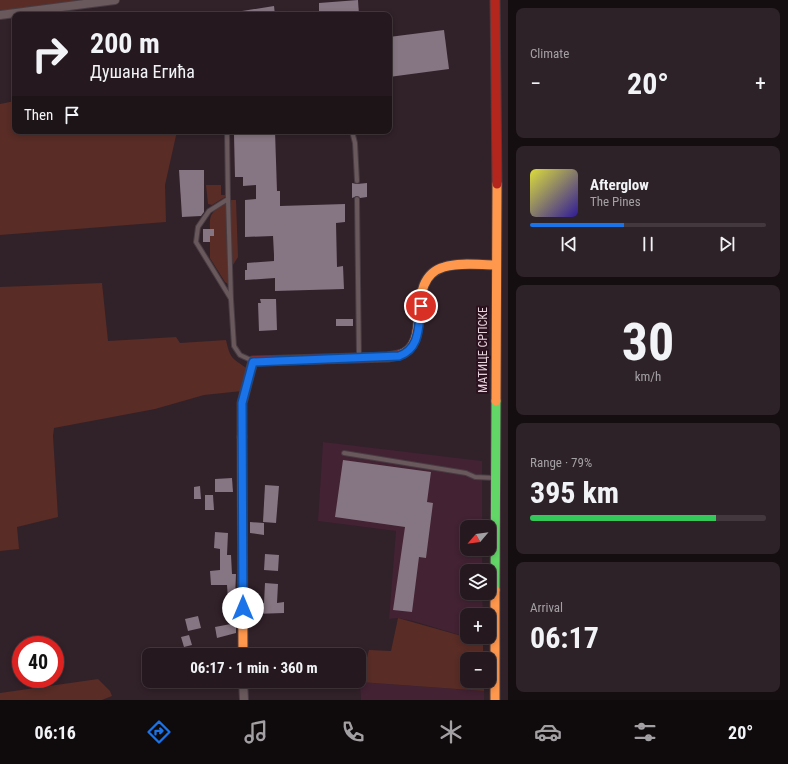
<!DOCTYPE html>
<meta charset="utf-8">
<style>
:root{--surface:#25191f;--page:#2d2228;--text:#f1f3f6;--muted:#a3a0a4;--line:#42383d;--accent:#1a73e8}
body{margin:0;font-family:"Roboto Condensed",sans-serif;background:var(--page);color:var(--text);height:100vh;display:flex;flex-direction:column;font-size:15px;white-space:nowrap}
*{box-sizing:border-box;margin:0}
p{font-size:13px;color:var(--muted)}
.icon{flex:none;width:22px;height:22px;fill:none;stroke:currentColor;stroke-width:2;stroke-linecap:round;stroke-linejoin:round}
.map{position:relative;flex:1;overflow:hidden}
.side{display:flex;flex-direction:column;gap:8px;padding:8px;background:#140e11;width:280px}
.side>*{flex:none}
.hud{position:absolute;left:12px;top:12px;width:380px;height:122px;border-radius:8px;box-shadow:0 2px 6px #0003,0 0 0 1px var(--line);background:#25191f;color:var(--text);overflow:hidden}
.needle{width:26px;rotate:241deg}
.controls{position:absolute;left:460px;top:520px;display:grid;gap:8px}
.controls a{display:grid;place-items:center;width:36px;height:36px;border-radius:8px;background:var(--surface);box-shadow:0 2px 6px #0003,0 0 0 1px var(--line);font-size:20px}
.speed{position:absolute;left:12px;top:636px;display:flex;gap:8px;font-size:20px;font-weight:700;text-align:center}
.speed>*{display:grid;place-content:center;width:52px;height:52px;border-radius:50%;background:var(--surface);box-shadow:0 2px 6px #0003,0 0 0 1px var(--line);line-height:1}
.speed .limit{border:6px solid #d22;background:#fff;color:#111}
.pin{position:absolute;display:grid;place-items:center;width:34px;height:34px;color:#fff;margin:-17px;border:2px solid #fff;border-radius:50%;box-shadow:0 1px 4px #0007}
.me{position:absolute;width:44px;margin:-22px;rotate:0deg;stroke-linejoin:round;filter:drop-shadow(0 0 3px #0008)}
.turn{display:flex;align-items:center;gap:14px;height:84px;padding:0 12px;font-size:18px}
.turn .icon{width:52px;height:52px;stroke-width:2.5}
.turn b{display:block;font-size:28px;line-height:34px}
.then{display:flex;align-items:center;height:38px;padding:0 12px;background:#0003;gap:8px;font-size:15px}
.big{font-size:30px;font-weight:700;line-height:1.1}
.side .tile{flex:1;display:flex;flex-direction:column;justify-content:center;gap:6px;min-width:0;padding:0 14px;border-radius:8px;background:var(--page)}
.side .dial{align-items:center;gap:0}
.dial b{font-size:52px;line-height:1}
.song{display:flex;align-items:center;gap:12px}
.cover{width:48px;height:48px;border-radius:6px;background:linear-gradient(135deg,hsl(60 70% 55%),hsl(250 70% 35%))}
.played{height:4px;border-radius:2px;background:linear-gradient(90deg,var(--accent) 40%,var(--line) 40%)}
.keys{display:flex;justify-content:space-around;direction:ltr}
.heat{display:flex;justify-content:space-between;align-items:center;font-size:22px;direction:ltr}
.charge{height:6px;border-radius:3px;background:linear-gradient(90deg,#34c759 79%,var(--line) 0)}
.trip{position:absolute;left:142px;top:648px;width:224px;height:40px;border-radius:8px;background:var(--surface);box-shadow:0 2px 6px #0003,0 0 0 1px var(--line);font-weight:700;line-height:40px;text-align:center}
.dock{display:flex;height:64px;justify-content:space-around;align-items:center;background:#0f0a0c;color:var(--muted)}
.dock .icon{width:28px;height:28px}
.dock .active{color:var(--accent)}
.dock b{font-size:18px;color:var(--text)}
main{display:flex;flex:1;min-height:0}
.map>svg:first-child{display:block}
.built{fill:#422233}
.green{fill:#592c26}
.building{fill:#867582}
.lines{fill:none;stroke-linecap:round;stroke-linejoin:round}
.lane-casing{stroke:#483c42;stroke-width:6}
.street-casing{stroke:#483c42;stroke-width:10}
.fast-casing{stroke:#483c42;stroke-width:11}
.slow-casing{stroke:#483c42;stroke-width:11}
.jam-casing{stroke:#483c42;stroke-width:11}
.lane{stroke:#69585c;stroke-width:4}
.street{stroke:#69585c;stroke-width:8}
.fast{stroke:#63d668;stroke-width:9}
.slow{stroke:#ff974d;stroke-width:9}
.jam{stroke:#b3261e;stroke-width:9}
.route-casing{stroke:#114b97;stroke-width:10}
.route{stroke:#1a73e8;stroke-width:7}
.labels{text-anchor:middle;stroke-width:4;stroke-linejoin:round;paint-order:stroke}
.street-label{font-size:12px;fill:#e5d2db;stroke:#2c121f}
</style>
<main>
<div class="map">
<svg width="508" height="700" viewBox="0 0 508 700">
<rect width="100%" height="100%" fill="#312129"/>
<!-- built -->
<g class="built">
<path d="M323,442L482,461V527H467V549H482V571H467V593H482L483,615H467V637H483V642L413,621L398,618L389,619L396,531L318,521Z"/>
<path d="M360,682L484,691V700H361Z"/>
</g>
<!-- green -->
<g class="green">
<path d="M0,0H87L0,11Z"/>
<path d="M15,101V131H177L165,185L166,222L0,235V104Z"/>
<path d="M206,185H221V195H225V197L212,205L208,204Z"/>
<path d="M230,200H236L238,257L233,265L232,262Z"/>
<path d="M224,203H226L228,284L225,282L210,258V236H214V229H210C209,213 212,213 224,203Z"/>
<path d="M102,283L108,341L176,337L180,343L226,340C228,348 229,355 235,360C238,363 243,365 246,368L242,391L204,395L155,409L54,428L53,436L58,517L17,527L19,549L0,551V287Z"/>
<path d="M398,618L483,642V659H467V681H484V691L360,682L369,650L391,651Z"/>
<path d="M98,679L110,691L112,696L102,700H0V693Z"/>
</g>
<!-- building -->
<g class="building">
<path d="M358,0L359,15H319V3Z"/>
<path d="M274,6L275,15H243L242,11Z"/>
<path d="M444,30L449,69L389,77V37Z"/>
<path d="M243,131H275L277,191H280V206L345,204V222L336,223L337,267L343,266L344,289L275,291V278L245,280V270H247V263L274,261V255L273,236L245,237V200L256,199V185L243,186V177H235L234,135H243Z"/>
<path d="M179,170H204V212L201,216L182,217Z"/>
<path d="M352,183L357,184L367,183V197L360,198L357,196L352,198Z"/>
<path d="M203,229H214V236H210V242H203Z"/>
<path d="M260,299H276L277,330L259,331L258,303H261Z"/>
<rect x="336" y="319" width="17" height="7"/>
<path d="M343,460L431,472L427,502L433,503L426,558L419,557L412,612L393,610L405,527L335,517Z"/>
<path d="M232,478L233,492H215V479Z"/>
<path d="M265,485L279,486L276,523L263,522Z"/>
<path d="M200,486L201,499H194V487Z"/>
<path d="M205,495H213L214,510H205Z"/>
<path d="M250,522L264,523V535L250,533Z"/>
<path d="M215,532L228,533L227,555H231L232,574H236L235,598L228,599L227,585H211L210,571L220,570V549L214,548Z"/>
<path d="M265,554L279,555L278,571L264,570Z"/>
<path d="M265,583L278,584L277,603L284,602V613L251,614L250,604L264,603Z"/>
<path d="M198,616L201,628L188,631L185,619Z"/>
<path d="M236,623V633L217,638L215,627Z"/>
<path d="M189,635L192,645L184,647L181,637Z"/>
</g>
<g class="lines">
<defs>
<g id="lane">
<path d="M227,131L228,199"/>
<path d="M352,131L355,143L357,181"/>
<path d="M357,199L359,358"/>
<path d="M231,299L228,199L209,211L198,227L196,242L231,299L234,346L240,355L253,361"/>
<path d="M344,453L466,473L475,477L495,478"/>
</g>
<g id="street">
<path d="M0,15L115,0"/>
<path d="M243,681L244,700"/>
</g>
<path id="fast" d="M495,590L496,401"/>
<g id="slow">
<path d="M399,355C435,345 402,279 444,267C460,262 480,265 496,265"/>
<path d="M496,401L497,184"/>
<path d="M242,437L243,655"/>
<path d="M495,700V590"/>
</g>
<g id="jam">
<path d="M495,0L497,184"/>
<path d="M242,437V403L253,361L388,357L399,355"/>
</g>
</defs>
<!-- lane casing -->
<use href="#lane" class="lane-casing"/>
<!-- street casing -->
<use href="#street" class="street-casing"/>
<!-- fast casing -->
<use href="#fast" class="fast-casing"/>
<!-- slow casing -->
<use href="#slow" class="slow-casing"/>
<!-- jam casing -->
<use href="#jam" class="jam-casing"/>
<!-- lane -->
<use href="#lane" class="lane"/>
<!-- street -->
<use href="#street" class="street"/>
<!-- fast -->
<use href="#fast" class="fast"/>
<!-- slow -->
<use href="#slow" class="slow"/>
<!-- jam -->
<use href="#jam" class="jam"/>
</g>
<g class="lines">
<defs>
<path id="route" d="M243,608L242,403L253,362L399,356C421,348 418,326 421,306"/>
</defs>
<!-- route casing -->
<use href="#route" class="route-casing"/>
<!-- route -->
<use href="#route" class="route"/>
</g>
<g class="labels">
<!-- street labels -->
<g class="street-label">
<text transform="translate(483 350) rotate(-90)" y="4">МАТИЦЕ СРПСКЕ</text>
</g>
</g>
</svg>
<div class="controls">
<a><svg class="needle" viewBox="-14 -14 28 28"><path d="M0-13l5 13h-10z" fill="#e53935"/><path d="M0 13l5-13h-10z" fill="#a3a0a4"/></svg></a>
<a><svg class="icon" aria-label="layers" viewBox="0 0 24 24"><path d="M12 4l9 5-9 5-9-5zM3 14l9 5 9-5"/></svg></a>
<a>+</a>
<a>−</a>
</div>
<div class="speed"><div class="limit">40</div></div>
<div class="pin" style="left:421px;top:306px;background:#d93025"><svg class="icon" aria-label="arrive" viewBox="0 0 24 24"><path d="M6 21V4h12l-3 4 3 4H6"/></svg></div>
<svg class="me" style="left:243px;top:608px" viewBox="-20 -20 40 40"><circle r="19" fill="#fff"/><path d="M0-13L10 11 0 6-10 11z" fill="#1a73e8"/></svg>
<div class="trip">06:17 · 1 min · 360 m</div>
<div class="hud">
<div class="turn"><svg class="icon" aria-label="right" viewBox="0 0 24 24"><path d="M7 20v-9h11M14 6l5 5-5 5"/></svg><div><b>200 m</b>Душана Егића</div></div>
<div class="then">Then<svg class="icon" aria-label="arrive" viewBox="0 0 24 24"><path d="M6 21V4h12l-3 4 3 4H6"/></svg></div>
</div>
</div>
<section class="side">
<div class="tile"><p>Climate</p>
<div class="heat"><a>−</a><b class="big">20°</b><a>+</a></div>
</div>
<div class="tile">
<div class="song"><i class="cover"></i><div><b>Afterglow</b><p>The Pines</p></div></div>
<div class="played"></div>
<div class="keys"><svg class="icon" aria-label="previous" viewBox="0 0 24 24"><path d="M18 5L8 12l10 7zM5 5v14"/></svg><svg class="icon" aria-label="pause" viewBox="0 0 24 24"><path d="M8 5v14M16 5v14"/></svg><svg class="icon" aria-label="next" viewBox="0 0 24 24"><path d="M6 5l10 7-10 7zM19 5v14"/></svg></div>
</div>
<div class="tile dial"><b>30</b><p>km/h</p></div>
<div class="tile"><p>Range · 79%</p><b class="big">395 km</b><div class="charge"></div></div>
<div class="tile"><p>Arrival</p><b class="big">06:17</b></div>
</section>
</main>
<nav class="dock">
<b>06:16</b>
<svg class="icon active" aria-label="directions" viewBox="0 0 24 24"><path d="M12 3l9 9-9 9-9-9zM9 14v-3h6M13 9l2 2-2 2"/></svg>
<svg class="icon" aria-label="music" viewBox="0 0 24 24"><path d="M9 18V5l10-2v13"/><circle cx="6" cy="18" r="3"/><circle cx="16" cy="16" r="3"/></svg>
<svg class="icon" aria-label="phone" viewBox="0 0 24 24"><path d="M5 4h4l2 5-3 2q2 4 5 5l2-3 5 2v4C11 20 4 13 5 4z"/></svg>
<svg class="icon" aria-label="climate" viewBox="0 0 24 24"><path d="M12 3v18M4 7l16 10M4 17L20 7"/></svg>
<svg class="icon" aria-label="car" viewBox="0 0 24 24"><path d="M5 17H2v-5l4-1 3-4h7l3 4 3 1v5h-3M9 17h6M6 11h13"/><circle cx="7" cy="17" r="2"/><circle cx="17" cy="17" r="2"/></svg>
<svg class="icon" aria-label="filters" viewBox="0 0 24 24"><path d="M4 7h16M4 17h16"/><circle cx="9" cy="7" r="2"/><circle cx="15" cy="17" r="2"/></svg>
<b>20°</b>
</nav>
